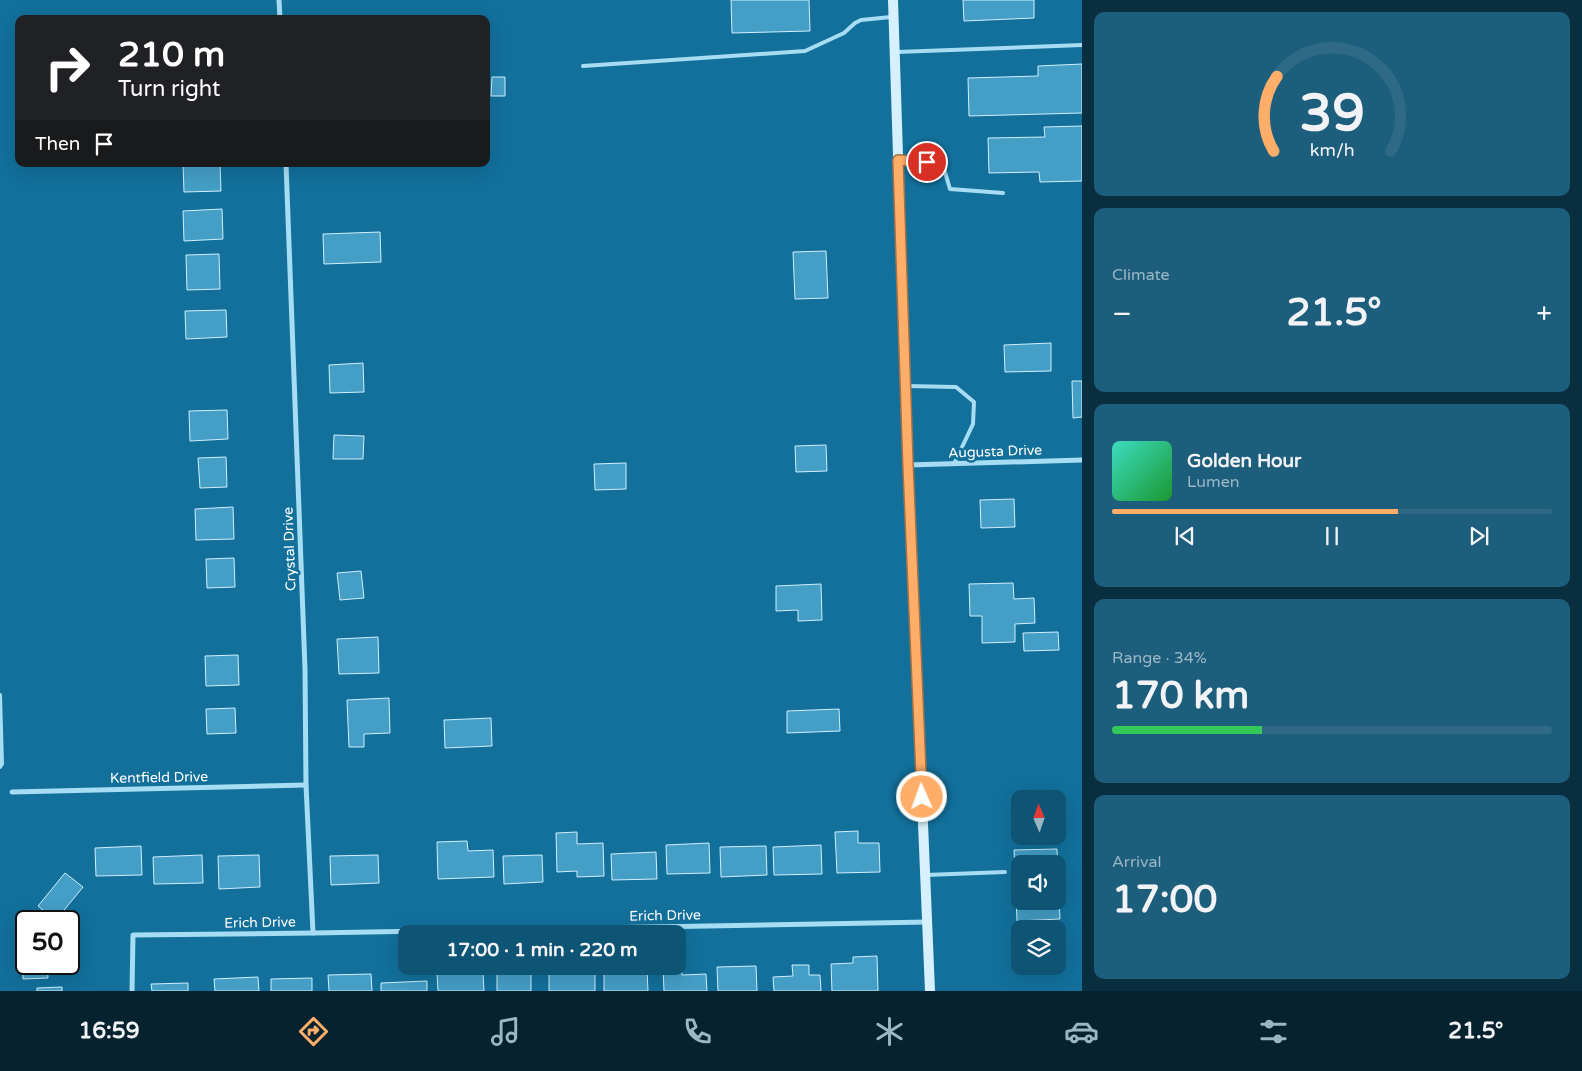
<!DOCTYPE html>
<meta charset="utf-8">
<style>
:root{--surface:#0e5474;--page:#1c5e7c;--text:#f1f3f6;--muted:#9bb7c5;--line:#2e6a86;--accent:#ffae69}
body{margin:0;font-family:"Varela Round",sans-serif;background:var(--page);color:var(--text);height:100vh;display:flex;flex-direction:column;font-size:19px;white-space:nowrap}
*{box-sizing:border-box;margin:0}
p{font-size:16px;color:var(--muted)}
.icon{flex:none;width:28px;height:28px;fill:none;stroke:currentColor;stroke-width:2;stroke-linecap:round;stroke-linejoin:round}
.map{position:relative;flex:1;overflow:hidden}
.details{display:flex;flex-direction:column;gap:12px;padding:12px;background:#082e40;width:500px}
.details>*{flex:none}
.top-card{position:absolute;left:15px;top:15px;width:475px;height:152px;border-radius:10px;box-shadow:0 5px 20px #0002;background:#202124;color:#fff;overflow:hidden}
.needle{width:32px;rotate:358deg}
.tools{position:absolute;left:1011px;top:790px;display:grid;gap:10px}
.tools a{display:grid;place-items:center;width:55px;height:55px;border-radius:10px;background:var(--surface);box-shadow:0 5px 20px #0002;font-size:25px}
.speed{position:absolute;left:15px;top:910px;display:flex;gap:10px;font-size:25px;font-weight:700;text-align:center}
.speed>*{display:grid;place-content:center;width:65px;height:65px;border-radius:50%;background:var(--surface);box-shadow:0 5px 20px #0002;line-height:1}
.speed .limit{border:2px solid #111;border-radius:8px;background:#fff;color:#111}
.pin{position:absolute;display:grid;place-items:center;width:42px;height:42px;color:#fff;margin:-21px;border:2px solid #fff;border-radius:50%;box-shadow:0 1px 5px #0007}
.me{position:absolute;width:55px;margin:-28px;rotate:358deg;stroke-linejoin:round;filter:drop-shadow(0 0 4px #0008)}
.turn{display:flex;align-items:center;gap:18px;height:105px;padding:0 20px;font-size:22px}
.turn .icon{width:65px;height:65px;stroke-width:2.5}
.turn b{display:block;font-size:35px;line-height:42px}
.then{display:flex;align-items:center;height:48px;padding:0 20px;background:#0003;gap:10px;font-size:19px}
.big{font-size:38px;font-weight:700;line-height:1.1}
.details .tile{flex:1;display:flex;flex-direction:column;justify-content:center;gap:8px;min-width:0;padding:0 18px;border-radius:10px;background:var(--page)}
.details .dial{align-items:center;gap:0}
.dial svg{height:130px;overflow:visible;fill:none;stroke:var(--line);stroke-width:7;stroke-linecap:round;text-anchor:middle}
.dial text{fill:var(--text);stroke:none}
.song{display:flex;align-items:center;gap:15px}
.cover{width:60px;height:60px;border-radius:8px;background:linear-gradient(135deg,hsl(170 70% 55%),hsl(130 70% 35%))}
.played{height:5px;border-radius:2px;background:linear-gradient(90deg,var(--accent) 65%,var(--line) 65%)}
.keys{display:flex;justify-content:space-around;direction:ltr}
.heat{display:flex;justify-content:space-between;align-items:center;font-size:28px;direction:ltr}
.charge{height:8px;border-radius:4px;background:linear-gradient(90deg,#34c759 34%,var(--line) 0)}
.trip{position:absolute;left:398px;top:925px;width:288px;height:50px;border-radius:10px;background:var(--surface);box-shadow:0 5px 20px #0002;font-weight:700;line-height:50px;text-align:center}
.tab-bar{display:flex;height:80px;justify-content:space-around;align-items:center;background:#06222e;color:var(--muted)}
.tab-bar .icon{width:35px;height:35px}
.tab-bar .active{color:var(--accent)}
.tab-bar b{font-size:22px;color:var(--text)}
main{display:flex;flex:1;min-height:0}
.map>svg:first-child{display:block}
.building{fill:#449ec6;stroke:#cef0fe;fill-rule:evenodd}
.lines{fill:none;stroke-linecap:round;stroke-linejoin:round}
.service{stroke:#a6ddf4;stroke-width:4}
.minor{stroke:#a6ddf4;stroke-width:5}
.secondary{stroke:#d6f1fd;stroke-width:10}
.route-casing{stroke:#a67144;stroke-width:12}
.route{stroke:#ffae69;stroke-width:9}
.labels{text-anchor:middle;stroke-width:5;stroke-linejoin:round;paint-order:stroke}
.street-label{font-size:14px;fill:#fff;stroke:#12709b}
</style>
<main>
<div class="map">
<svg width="1082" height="991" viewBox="0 0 1082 991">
<rect width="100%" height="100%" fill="#12709b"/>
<!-- building -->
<g class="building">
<path d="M731,0H809L810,31L732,33Z"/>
<path d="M963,0H1034V18L964,21Z"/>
<path d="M1082,64V113L969,116L968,78L1038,76V66Z"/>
<path d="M492,77H505V96H491Z"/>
<path d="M1082,126V181L1040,182L1039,172L989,173L988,138L1045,137L1044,127Z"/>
<path d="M183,164H220L221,191L184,192Z"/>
<path d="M222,209L223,239L184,241L183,211Z"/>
<path d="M380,232L381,262L324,264L323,234Z"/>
<path d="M826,251L828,298L795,299L793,252Z"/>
<path d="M219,254L220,289L187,290L186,255Z"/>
<path d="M226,310L227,337L186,339L185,311Z"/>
<path d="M1051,343V371L1005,372L1004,345Z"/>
<path d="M363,363L364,392L330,393L329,365Z"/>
<path d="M1072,381H1082V417L1073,418Z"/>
<path d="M227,410L228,439L190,441L189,411Z"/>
<path d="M334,435L364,436L363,459H333Z"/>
<path d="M826,445L827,471L796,472L795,446Z"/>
<path d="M226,457L227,487L200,488L198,458Z"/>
<path d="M626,463V489L595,490L594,464Z"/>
<path d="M1014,499L1015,527L981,528L980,500Z"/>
<path d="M233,507L234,539L196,540L195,509Z"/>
<path d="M234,558L235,587L207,588L206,559Z"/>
<path d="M361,571L364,598L340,600L337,573Z"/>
<path d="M1013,583L1014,599L1034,598L1035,623L1015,624V642L982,643V616H970L969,584Z"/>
<path d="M821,584L822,620L798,621V610L776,611V586Z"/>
<path d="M1058,632L1059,650L1024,651L1023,633Z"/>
<path d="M378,637L379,673L339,674L337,639Z"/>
<path d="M238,655L239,685L206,686L205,656Z"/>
<path d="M389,698L390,733L364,734V747H349L347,700Z"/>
<path d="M235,708L236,733L207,734L206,709Z"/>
<path d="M839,709L840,731L787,733V711Z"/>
<path d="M491,718L492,746L445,748L444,720Z"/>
<path d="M858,831V843H879L880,872L837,873L835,832Z"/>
<path d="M577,832V844L603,843L604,876L577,877V871L557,872L556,833Z"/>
<path d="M467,841L468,851L493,850L494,877L438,879L437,842Z"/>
<path d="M709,843L710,873L667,874L666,845Z"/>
<path d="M821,845L822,874L774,875L773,847Z"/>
<path d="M141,846L142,875L96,876L95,848Z"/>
<path d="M766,846L767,875L721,877L720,847Z"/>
<path d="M1057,849L1060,919L1017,921L1014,850ZM1020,864H1058V901H1020Z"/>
<path d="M656,852L657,879L612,880L611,854Z"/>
<path d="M202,855L203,883L154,884L153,857Z"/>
<path d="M259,855L260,887L219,889L218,856Z"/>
<path d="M378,855L379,883L331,885L330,856Z"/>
<path d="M542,855L543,882L504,884L503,856Z"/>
<path d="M65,873L83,887L56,920L38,906Z"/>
<path d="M26,933V964H47L48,978L23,979L22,934Z"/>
<path d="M877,956L878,991H832L831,964L853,963V957Z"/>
<path d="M792,965H809V975H820L821,991H774L773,977L793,976Z"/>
<path d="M756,966L757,991H718L717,967Z"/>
<path d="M663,968H682V975L706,974L707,991H664Z"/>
<path d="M647,970L648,991H604V971Z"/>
<path d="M595,971V991H549V973Z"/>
<path d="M483,972L484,991H438L437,974Z"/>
<path d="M531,972V991H497V973Z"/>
<path d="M371,974L372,991H329L328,975Z"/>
<path d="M258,977L259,991H215L214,979Z"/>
<path d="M312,978V991H271V979Z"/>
<path d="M427,981V991H381V983Z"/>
<path d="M188,983V991H152L151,984Z"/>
<path d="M62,987V991H37V988Z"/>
</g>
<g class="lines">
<!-- service -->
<g class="service">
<path d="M897,52L1082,45"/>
<path d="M583,66L805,51L844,33L855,23L861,20L891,17"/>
<path d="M900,160L942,162L950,189L1003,193"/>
<path d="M906,386L956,387L974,402L973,424L954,464"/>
<path d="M0,695L2,764L0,767"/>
<path d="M926,875L1005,872"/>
</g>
<!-- minor -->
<g class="minor">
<path d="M279,0L280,19"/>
<path d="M286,164L305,669L306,785L313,933"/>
<path d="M908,465L1082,460"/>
<path d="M12,792L306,785"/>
<path d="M132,991L133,935L313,933L928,922"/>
</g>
<!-- secondary -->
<path class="secondary" d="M893,0L908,465L930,991"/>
</g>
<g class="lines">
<defs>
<path id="route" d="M922,797L908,465L898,160L927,162"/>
</defs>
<!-- route casing -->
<use href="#route" class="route-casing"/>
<!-- route -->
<use href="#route" class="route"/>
</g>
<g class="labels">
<!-- street labels -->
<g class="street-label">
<text transform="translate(995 451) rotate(-2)" y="5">Augusta Drive</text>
<text transform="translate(289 549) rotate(-92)" y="5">Crystal Drive</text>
<text transform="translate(159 777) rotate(-1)" y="5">Kentfield Drive</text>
<text transform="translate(665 915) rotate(-1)" y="5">Erich Drive</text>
<text transform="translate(260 922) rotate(-1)" y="5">Erich Drive</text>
</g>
</g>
</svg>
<div class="tools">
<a><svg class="needle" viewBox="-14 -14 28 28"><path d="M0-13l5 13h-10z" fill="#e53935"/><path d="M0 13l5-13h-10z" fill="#9bb7c5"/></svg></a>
<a><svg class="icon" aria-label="sound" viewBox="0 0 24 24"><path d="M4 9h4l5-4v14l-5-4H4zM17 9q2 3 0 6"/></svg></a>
<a><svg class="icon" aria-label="layers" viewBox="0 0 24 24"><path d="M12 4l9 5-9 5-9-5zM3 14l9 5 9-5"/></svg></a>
</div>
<div class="speed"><div class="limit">50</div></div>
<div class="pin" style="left:927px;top:162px;background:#d93025"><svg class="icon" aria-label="arrive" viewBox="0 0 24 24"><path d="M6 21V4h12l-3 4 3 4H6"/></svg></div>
<svg class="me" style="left:922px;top:797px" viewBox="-20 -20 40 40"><circle r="17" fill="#ffae69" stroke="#fff" stroke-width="3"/><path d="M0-11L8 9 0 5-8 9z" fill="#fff"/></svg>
<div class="trip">17:00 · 1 min · 220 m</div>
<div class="top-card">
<div class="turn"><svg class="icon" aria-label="right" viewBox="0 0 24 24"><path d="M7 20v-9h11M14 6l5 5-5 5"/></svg><div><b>210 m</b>Turn right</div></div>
<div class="then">Then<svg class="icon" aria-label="arrive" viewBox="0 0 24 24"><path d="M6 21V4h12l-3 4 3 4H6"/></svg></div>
</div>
</div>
<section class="details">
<div class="tile dial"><svg viewBox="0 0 100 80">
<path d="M14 69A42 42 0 1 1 86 69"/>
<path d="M14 69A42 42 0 0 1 16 23" stroke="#ffae69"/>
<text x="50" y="56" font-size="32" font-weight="700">39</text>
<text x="50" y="72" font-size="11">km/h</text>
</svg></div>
<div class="tile"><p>Climate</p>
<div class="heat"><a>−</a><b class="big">21.5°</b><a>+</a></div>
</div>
<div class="tile">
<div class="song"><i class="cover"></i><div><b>Golden Hour</b><p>Lumen</p></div></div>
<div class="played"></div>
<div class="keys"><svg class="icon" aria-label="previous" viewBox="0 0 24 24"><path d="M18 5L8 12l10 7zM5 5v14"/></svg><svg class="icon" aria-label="pause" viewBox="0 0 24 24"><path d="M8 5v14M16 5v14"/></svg><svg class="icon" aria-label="next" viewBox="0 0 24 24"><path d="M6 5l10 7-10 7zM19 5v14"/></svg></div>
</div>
<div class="tile"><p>Range · 34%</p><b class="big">170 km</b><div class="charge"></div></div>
<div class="tile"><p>Arrival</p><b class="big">17:00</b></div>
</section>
</main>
<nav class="tab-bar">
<b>16:59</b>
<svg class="icon active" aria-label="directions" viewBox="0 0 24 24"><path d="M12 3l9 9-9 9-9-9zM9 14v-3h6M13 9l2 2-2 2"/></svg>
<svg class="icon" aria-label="music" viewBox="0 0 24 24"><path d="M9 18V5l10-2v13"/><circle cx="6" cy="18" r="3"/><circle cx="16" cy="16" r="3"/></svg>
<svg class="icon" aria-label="phone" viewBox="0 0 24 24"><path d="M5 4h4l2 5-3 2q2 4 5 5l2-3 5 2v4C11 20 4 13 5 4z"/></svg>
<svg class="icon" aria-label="climate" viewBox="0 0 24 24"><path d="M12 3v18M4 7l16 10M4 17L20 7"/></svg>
<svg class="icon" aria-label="car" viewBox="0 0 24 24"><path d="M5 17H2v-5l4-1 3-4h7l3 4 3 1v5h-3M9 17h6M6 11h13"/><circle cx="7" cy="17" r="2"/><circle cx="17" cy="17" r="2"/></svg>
<svg class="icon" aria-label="filters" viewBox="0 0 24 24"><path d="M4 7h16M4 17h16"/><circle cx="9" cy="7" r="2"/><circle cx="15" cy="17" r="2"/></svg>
<b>21.5°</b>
</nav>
